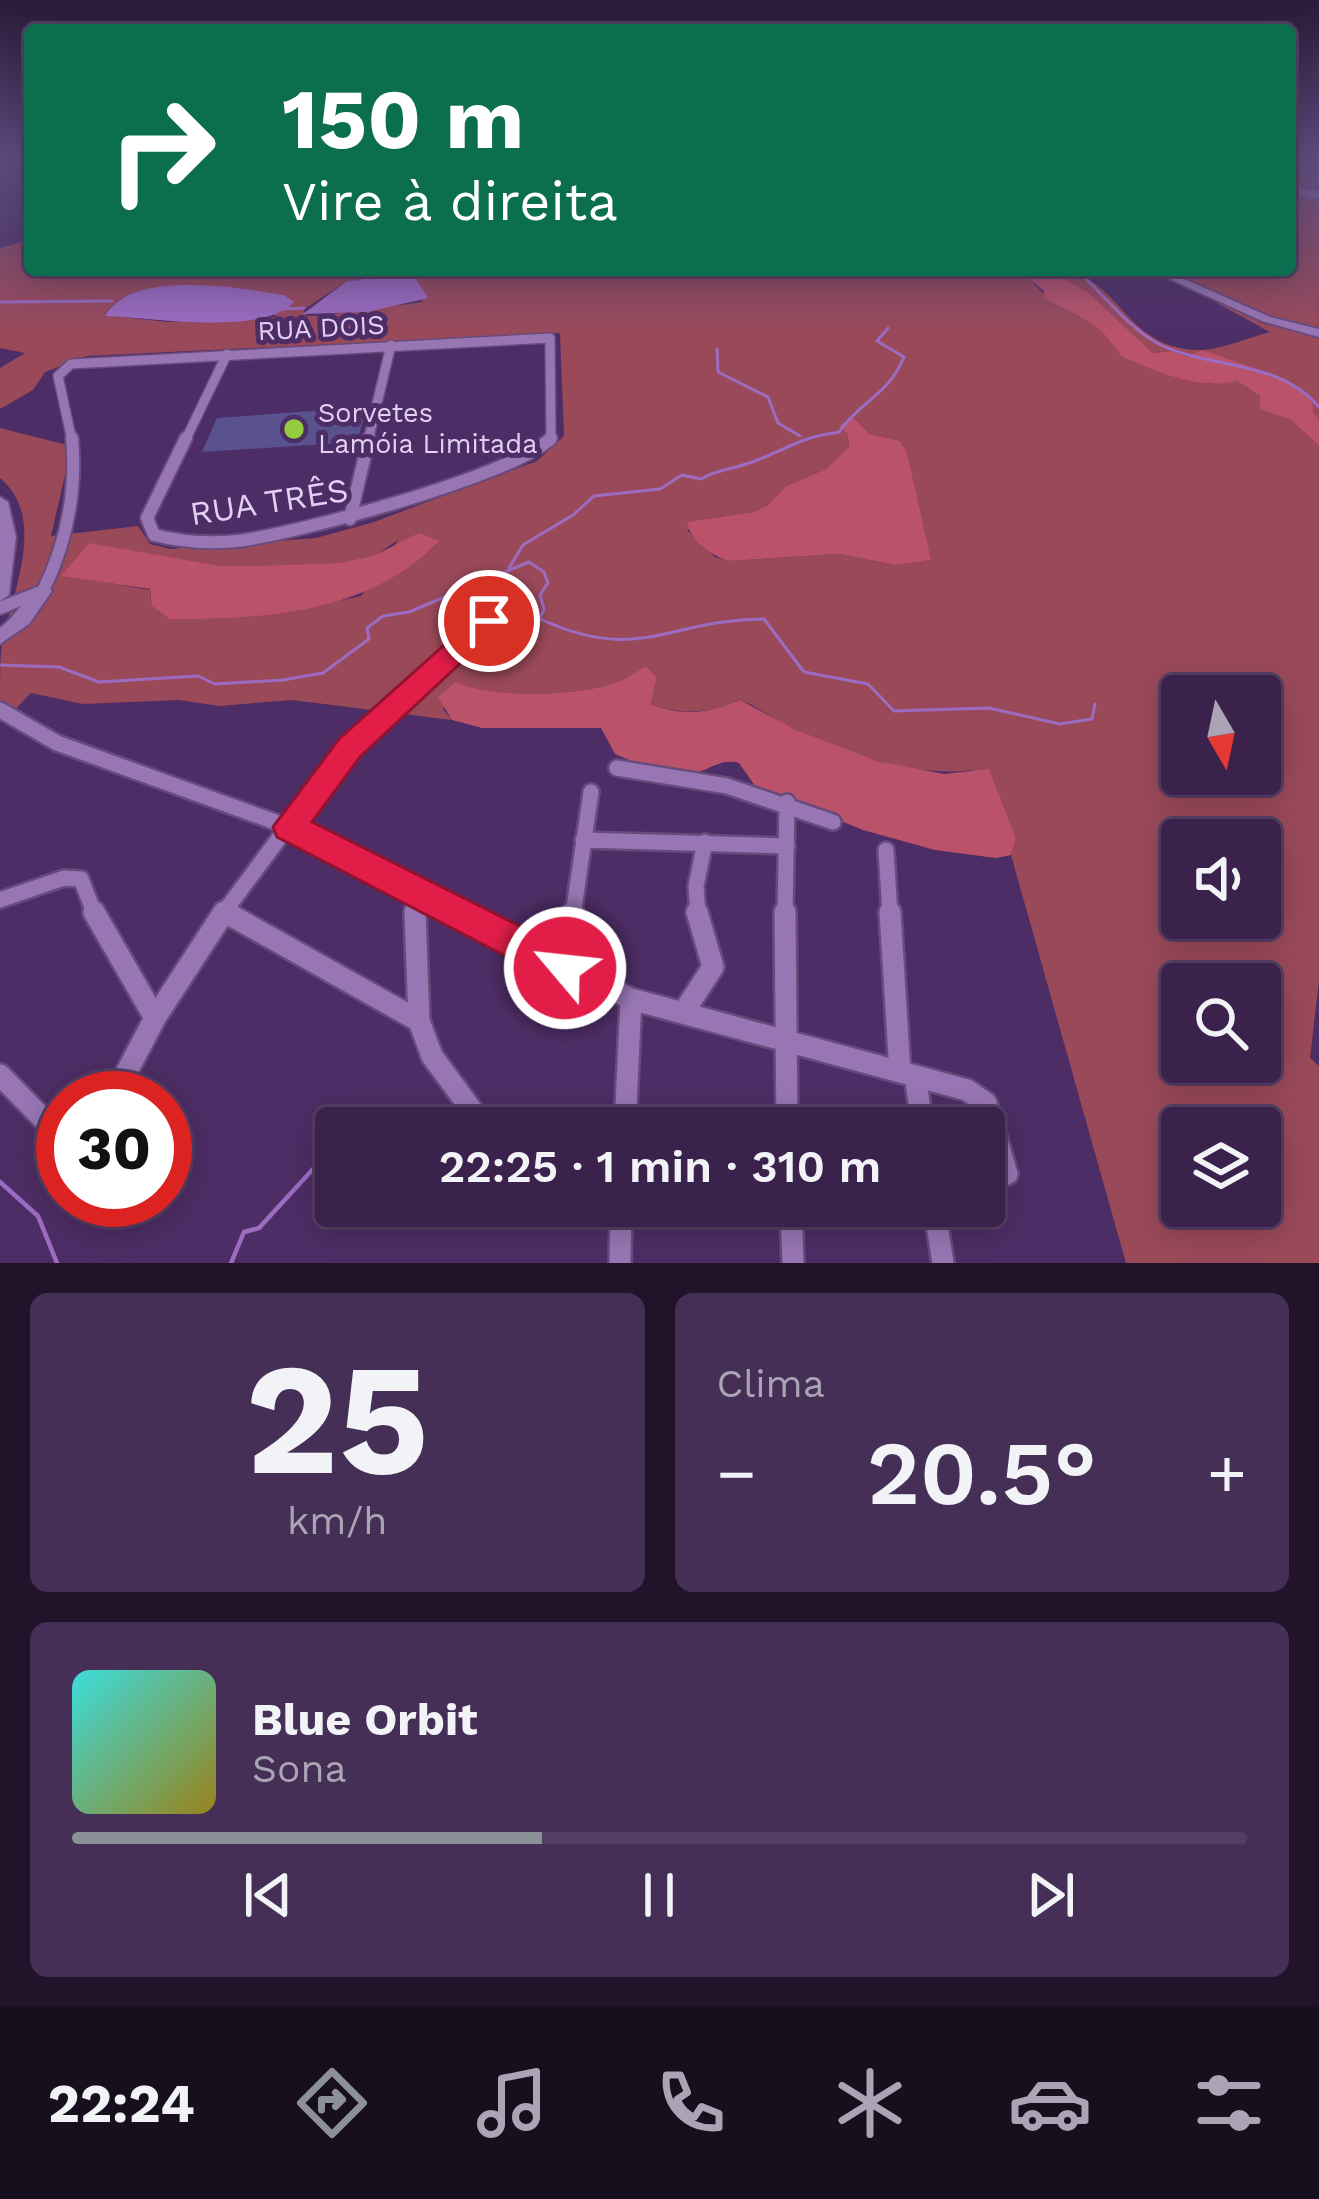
<!DOCTYPE html>
<html lang="pt">
<meta charset="utf-8">
<style>
:root{--surface:#3a224c;--page:#452f56;--text:#f1f3f6;--muted:#aba4b5;--line:#543f64;--accent:#8c9099}
body{margin:0;font-family:"Work Sans",sans-serif;background:var(--page);color:var(--text);height:100vh;display:flex;flex-direction:column;font-size:45px;white-space:nowrap}
*{box-sizing:border-box;margin:0}
p{font-size:39px;color:var(--muted)}
.icon{flex:none;width:66px;height:66px;fill:none;stroke:currentColor;stroke-width:2;stroke-linecap:round;stroke-linejoin:round}
.map{position:relative;height:1263px;overflow:hidden}
.side{display:flex;flex-direction:column;gap:30px;padding:30px;background:#20132a;flex:1}
.side>*{flex:none}
.guide{position:absolute;left:24px;top:24px;width:1272px;height:252px;border-radius:12px;box-shadow:0 6px 30px #0003,0 0 0 3px var(--line);background:#0b6e4f;color:#fff;overflow:hidden}
.needle{width:78px;rotate:171deg}
.controls{position:absolute;left:1161px;top:675px;display:grid;gap:24px}
.controls a{display:grid;place-items:center;width:120px;height:120px;border-radius:12px;background:var(--surface);box-shadow:0 6px 30px #0003,0 0 0 3px var(--line);font-size:60px}
.speed{position:absolute;left:36px;top:1071px;display:flex;gap:24px;font-size:60px;font-weight:700;text-align:center}
.speed>*{display:grid;place-content:center;width:156px;height:156px;border-radius:50%;background:var(--surface);box-shadow:0 6px 30px #0003,0 0 0 3px var(--line);line-height:1}
.speed .limit{border:18px solid #d22;background:#fff;color:#111}
.pin{position:absolute;display:grid;place-items:center;width:102px;height:102px;color:#fff;margin:-51px;border:6px solid #fff;border-radius:50%;box-shadow:0 3px 12px #0007}
.me{position:absolute;width:132px;margin:-66px;rotate:298deg;stroke-linejoin:round;filter:drop-shadow(0 0 9px #0008)}
.turn{display:flex;align-items:center;gap:42px;height:252px;padding:0 60px;font-size:54px}
.turn .icon{width:156px;height:156px;stroke-width:2.5}
.turn b{display:block;font-size:84px;line-height:102px}
.big{font-size:90px;font-weight:600;line-height:1.1}
.side .widget{flex:1;display:flex;flex-direction:column;justify-content:center;gap:18px;min-width:0;padding:0 42px;border-radius:18px;background:var(--page)}
.side .dial{align-items:center;gap:0}
.dial b{font-size:156px;line-height:1}
.song{display:flex;align-items:center;gap:36px}
.cover{width:144px;height:144px;border-radius:18px;background:linear-gradient(135deg,hsl(180 70% 55%),hsl(50 70% 35%))}
.played{height:12px;border-radius:6px;background:linear-gradient(90deg,var(--accent) 40%,var(--line) 40%)}
.keys{display:flex;justify-content:space-around;direction:ltr}
.heat{display:flex;justify-content:space-between;align-items:center;font-size:66px;direction:ltr}
.side .tiles{flex:1;display:grid;gap:30px;grid-template-columns:1fr 1fr}
.widget:last-child{grid-column:span 2}
.trip{position:absolute;left:315px;top:1107px;width:690px;height:120px;border-radius:12px;background:var(--surface);box-shadow:0 6px 30px #0003,0 0 0 3px var(--line);font-weight:600;line-height:120px;text-align:center}
.tabs{display:flex;height:192px;justify-content:space-around;align-items:center;background:#170e1e;color:var(--muted)}
.tabs .icon{width:84px;height:84px}
.tabs .on{color:var(--accent)}
.tabs b{font-size:54px;color:var(--text)}
.map>svg:first-child{display:block}
.green{fill:#9a4959;fill-rule:evenodd}
.forest{fill:#ba5269}
.water{fill:#9c6cc2}
.lines{fill:none;stroke-linecap:round;stroke-linejoin:round}
.stream-far1{stroke:#9c6cc2;stroke-width:3}
.stream{stroke:#9c6cc2;stroke-width:4.5}
.building{fill:#5a518f}
.street-far4-casing{stroke:#684b7c;stroke-width:10}
.street-far3-casing{stroke:#684b7c;stroke-width:12}
.street-far2-casing{stroke:#684b7c;stroke-width:16}
.street-far1-casing{stroke:#684b7c;stroke-width:20}
.street-casing{stroke:#684b7c;stroke-width:26}
.secondary-casing{stroke:#684b7c;stroke-width:4}
.street-far4{stroke:#9876b4;stroke-width:8}
.street-far3{stroke:#9876b4;stroke-width:9}
.street-far2{stroke:#9876b4;stroke-width:12}
.street-far1{stroke:#9876b4;stroke-width:15}
.street{stroke:#9876b4;stroke-width:21}
.secondary{fill:#9876b4;fill-rule:evenodd}
.route{fill:#e11d48;stroke:#92132f;stroke-width:3}
.poi-dot{fill:#93cc3d;stroke:#4d2d65;stroke-width:4.5}
.labels{text-anchor:middle;stroke-width:10;stroke-linejoin:round;paint-order:stroke}
.far-street-label{font-size:27px;fill:#e2d0f2;stroke:#4d2d65}
.far-poi-label{font-size:27px;fill:#e2d0f2;stroke:#4d2d65;text-anchor:start}
.street-label{font-size:33px;fill:#e2d0f2;stroke:#4d2d65}
</style>
<div class="map">
<svg width="1319" height="1263" viewBox="0 0 1319 1263">
<rect width="100%" height="100%" fill="#4d2d65"/>
<!-- green -->
<g class="green">
<path d="M1290,159H1319V419L1284,378L1203,351L1188,357L1171,351L1153,353L1089,293L1051,270C1121,270 1119,346 1196,350C1219,351 1247,338 1270,332L1157,270H1290Z"/>
<path d="M30,240V270H986L1027,277L1054,304L1094,321L1109,335L1121,356L1210,384L1237,381L1260,396L1261,409L1291,420L1319,446V981L1310,1058L1319,1066V1263H1126L1011,855L1016,839L973,770C910,778 846,753 790,727C773,719 758,706 740,700C709,713 684,716 651,704L657,677L646,666C635,672 623,681 611,684C573,696 491,699 456,683L443,709L452,720L292,700L219,706L179,700L83,704L31,693L8,717L0,708C0,689 0,669 1,651C9,598 50,520 0,478V428L67,445L66,471L51,536L138,526L150,544L170,549L316,538L371,523L537,461L564,436L560,333L87,356L45,372L33,390L0,409V368L25,353L0,348V248ZM400,277L423,302L318,316H307L303,310L347,281ZM230,287L243,289L277,317L168,322L105,315C128,278 191,288 230,287ZM852,418L870,434L900,441L907,452L930,560L895,565L839,554L728,561L715,557L688,531L692,521L753,512L768,505L786,486L826,469L849,446L847,433L839,426ZM398,540L361,596L287,612L171,619L150,596V590L62,575L337,563L374,556ZM1182,696H1260V774H1182ZM1182,840H1260V918H1182ZM1182,984H1260V1062H1182ZM1182,1128H1260V1206H1182Z"/>
</g>
<!-- forest -->
<g class="forest">
<path d="M986,270H1051L1089,293L1153,353L1171,351L1188,357L1202,350L1284,378L1312,398L1313,412L1319,419V446L1291,420L1260,409V396L1237,381C1200,391 1155,371 1121,356C1097,318 1081,319 1044,298V291L1027,277Z"/>
<path d="M852,417L870,434L900,441L907,452L931,560L895,565L839,554L728,561C711,555 691,541 687,523L692,521L753,512L768,505L786,486L826,469L849,446L847,433L839,426Z"/>
<path d="M419,533L439,541C369,614 265,619 170,619L152,606L150,589L61,576L89,543L220,566H254L337,563L373,556Z"/>
<path d="M646,666L657,677L651,704C683,717 709,713 740,700L796,730L877,761L944,774L989,769L1016,839L1011,855L996,858L935,850L863,830L755,786L739,763C718,758 711,771 692,773C666,776 638,764 615,754L601,728H482L452,720L438,697L456,682C491,699 574,696 611,684C623,681 635,672 646,666Z"/>
</g>
<!-- water -->
<g class="water">
<path d="M400,277L416,279L428,298L367,312L303,314L347,281Z"/>
<path d="M230,287L284,295L294,302C262,337 150,317 105,316C126,279 191,284 230,287Z"/>
</g>
<g class="lines">
<!-- stream-far1 -->
<g class="stream-far1">
<path d="M1292,194L1319,200"/>
<path d="M1077,270C1102,293 1132,332 1163,346C1215,369 1281,361 1319,407"/>
<path d="M358,283L384,270"/>
<path d="M0,302L112,301"/>
<path d="M284,309L304,308"/>
<path d="M717,349L718,372L768,397L778,423L800,436"/>
<path d="M509,568L523,545L573,515L594,496L660,489L682,475L701,479C718,469 729,470 746,464C784,452 795,438 839,432C862,399 888,396 904,357L877,341L888,328"/>
<path d="M0,665L59,667L99,682L198,676L215,684L283,680L323,673L369,639L367,628L383,616L409,612L529,562L544,572L548,583L540,595L544,609L540,619C641,665 668,619 764,619L804,672L868,684L894,711L989,708L1060,724L1092,719L1095,704"/>
</g>
<!-- stream -->
<g class="stream">
<path d="M349,1128L353,1124"/>
<path d="M0,1182L38,1216L57,1263"/>
<path d="M231,1263L244,1232L259,1228L336,1144"/>
</g>
</g>
<!-- building -->
<path class="building" d="M367,407L357,442L202,452L217,418Z"/>
<g class="lines">
<defs>
<path id="street-far4" d="M1290,190L1319,195"/>
<g id="street-far3">
<path d="M72,441L58,376L71,364L550,338L551,441"/>
<path d="M185,441L227,354"/>
<path d="M368,441L391,345"/>
</g>
<g id="street-far2">
<path d="M186,438L147,518L154,535C182,542 208,544 237,541C296,534 515,475 551,438"/>
<path d="M350,519L369,438"/>
<path d="M0,608L43,591C67,542 77,492 72,438"/>
<path d="M461,647L489,621"/>
</g>
<g id="street-far1">
<path d="M0,710L57,743L289,827L465,915"/>
<path d="M617,768L727,786L833,822"/>
<path d="M583,840L787,846"/>
<path d="M886,850L890,915"/>
<path d="M414,887L415,915"/>
<path d="M0,900L64,878L81,879L95,915"/>
<path d="M224,912L230,915"/>
<path d="M222,915L329,771L464,644"/>
<path d="M573,915L591,792"/>
<path d="M698,915L696,886L705,842"/>
<path d="M785,915L787,802"/>
</g>
<g id="street">
<path d="M94,912L155,1018"/>
<path d="M225,912L419,1021L432,1056L485,1128"/>
<path d="M415,912L419,1021"/>
<path d="M459,912L631,999L967,1090L986,1103L1007,1174"/>
<path d="M785,912L787,1128"/>
<path d="M890,912L900,1072"/>
<path d="M565,968L573,912"/>
<path d="M683,1013L713,967L697,912"/>
<path d="M0,1075L63,1139"/>
<path d="M915,1076L923,1128"/>
<path d="M113,1098L155,1018L224,912"/>
<path d="M625,1128L631,999"/>
<path d="M92,1200L97,1214"/>
<path d="M791,1206L793,1263"/>
<path d="M934,1206L943,1263"/>
<path d="M620,1263L621,1206"/>
</g>
<g id="secondary">
<path d="M1150,270H1164L1270,317L1319,329V337L1262,321Z"/>
<path d="M0,497L8,502L16,537L9,595L0,601Z"/>
<path d="M43,585L52,591L29,624L0,644V628C16,616 29,592 43,585Z"/>
</g>
</defs>
<!-- street-far4 casing -->
<use href="#street-far4" class="street-far4-casing"/>
<!-- street-far3 casing -->
<use href="#street-far3" class="street-far3-casing"/>
<!-- street-far2 casing -->
<use href="#street-far2" class="street-far2-casing"/>
<!-- street-far1 casing -->
<use href="#street-far1" class="street-far1-casing"/>
<!-- street casing -->
<use href="#street" class="street-casing"/>
<!-- secondary casing -->
<use href="#secondary" class="secondary-casing"/>
<!-- street-far4 -->
<use href="#street-far4" class="street-far4"/>
<!-- street-far3 -->
<use href="#street-far3" class="street-far3"/>
<!-- street-far2 -->
<use href="#street-far2" class="street-far2"/>
<!-- street-far1 -->
<use href="#street-far1" class="street-far1"/>
<!-- street -->
<use href="#street" class="street"/>
<!-- secondary -->
<use href="#secondary" class="secondary"/>
</g>
<!-- sky -->
<linearGradient id="sky" x2="0" y2="1"><stop stop-color="#2a1938"/><stop offset="0.47" stop-color="#5c4c7e"/><stop offset="1" stop-color="#5c4c7e" stop-opacity="0"/></linearGradient>
<rect width="1319" height="336" fill="url(#sky)"/>
<!-- route -->
<path class="route" d="M489,612L502,621L498,628L360,757L312,822L578,955L583,968L578,981L565,987L277,837L273,827L339,739L479,614Z"/>
<!-- markers -->
<circle class="poi-dot" cx="294" cy="429" r="12"/>
<g class="labels">
<!-- far-street labels -->
<g class="far-street-label">
<text transform="translate(321 328) rotate(-3)" y="9">RUA DOIS</text>
</g>
<!-- far-poi labels -->
<g class="far-poi-label">
<text x="318" y="422">Sorvetes<tspan x="318" dy="31">Lamóia Limitada</tspan></text>
</g>
<!-- street labels -->
<g class="street-label">
<text transform="translate(269 501) rotate(-9)" y="12">RUA TRÊS</text>
</g>
</g>
</svg>
<div class="controls">
<a><svg class="needle" viewBox="-14 -14 28 28"><path d="M0-13l5 13h-10z" fill="#e53935"/><path d="M0 13l5-13h-10z" fill="#aba4b5"/></svg></a>
<a><svg class="icon" aria-label="sound" viewBox="0 0 24 24"><path d="M4 9h4l5-4v14l-5-4H4zM17 9q2 3 0 6"/></svg></a>
<a><svg class="icon" aria-label="search" viewBox="0 0 24 24"><circle cx="10" cy="10" r="6"/><path d="M15 15l6 6"/></svg></a>
<a><svg class="icon" aria-label="layers" viewBox="0 0 24 24"><path d="M12 4l9 5-9 5-9-5zM3 14l9 5 9-5"/></svg></a>
</div>
<div class="speed"><div class="limit">30</div></div>
<div class="pin" style="left:489px;top:621px;background:#d93025"><svg class="icon" aria-label="arrive" viewBox="0 0 24 24"><path d="M6 21V4h12l-3 4 3 4H6"/></svg></div>
<svg class="me" style="left:565px;top:968px" viewBox="-20 -20 40 40"><circle r="17" fill="#e11d48" stroke="#fff" stroke-width="3"/><path d="M0-11L8 9 0 5-8 9z" fill="#fff"/></svg>
<div class="trip">22:25 · 1 min · 310 m</div>
<div class="guide">
<div class="turn"><svg class="icon" aria-label="right" viewBox="0 0 24 24"><path d="M7 20v-9h11M14 6l5 5-5 5"/></svg><div><b>150 m</b>Vire à direita</div></div>
</div>
</div>
<section class="side">
<div class="tiles">
<div class="widget dial"><b>25</b><p>km/h</p></div>
<div class="widget"><p>Clima</p>
<div class="heat"><a>−</a><b class="big">20.5°</b><a>+</a></div>
</div>
<div class="widget">
<div class="song"><i class="cover"></i><div><b>Blue Orbit</b><p>Sona</p></div></div>
<div class="played"></div>
<div class="keys"><svg class="icon" aria-label="previous" viewBox="0 0 24 24"><path d="M18 5L8 12l10 7zM5 5v14"/></svg><svg class="icon" aria-label="pause" viewBox="0 0 24 24"><path d="M8 5v14M16 5v14"/></svg><svg class="icon" aria-label="next" viewBox="0 0 24 24"><path d="M6 5l10 7-10 7zM19 5v14"/></svg></div>
</div>
</div>
</section>
<nav class="tabs">
<b>22:24</b>
<svg class="icon on" aria-label="directions" viewBox="0 0 24 24"><path d="M12 3l9 9-9 9-9-9zM9 14v-3h6M13 9l2 2-2 2"/></svg>
<svg class="icon" aria-label="music" viewBox="0 0 24 24"><path d="M9 18V5l10-2v13"/><circle cx="6" cy="18" r="3"/><circle cx="16" cy="16" r="3"/></svg>
<svg class="icon" aria-label="phone" viewBox="0 0 24 24"><path d="M5 4h4l2 5-3 2q2 4 5 5l2-3 5 2v4C11 20 4 13 5 4z"/></svg>
<svg class="icon" aria-label="climate" viewBox="0 0 24 24"><path d="M12 3v18M4 7l16 10M4 17L20 7"/></svg>
<svg class="icon" aria-label="car" viewBox="0 0 24 24"><path d="M5 17H2v-5l4-1 3-4h7l3 4 3 1v5h-3M9 17h6M6 11h13"/><circle cx="7" cy="17" r="2"/><circle cx="17" cy="17" r="2"/></svg>
<svg class="icon" aria-label="filters" viewBox="0 0 24 24"><path d="M4 7h16M4 17h16"/><circle cx="9" cy="7" r="2"/><circle cx="15" cy="17" r="2"/></svg>
</nav>
